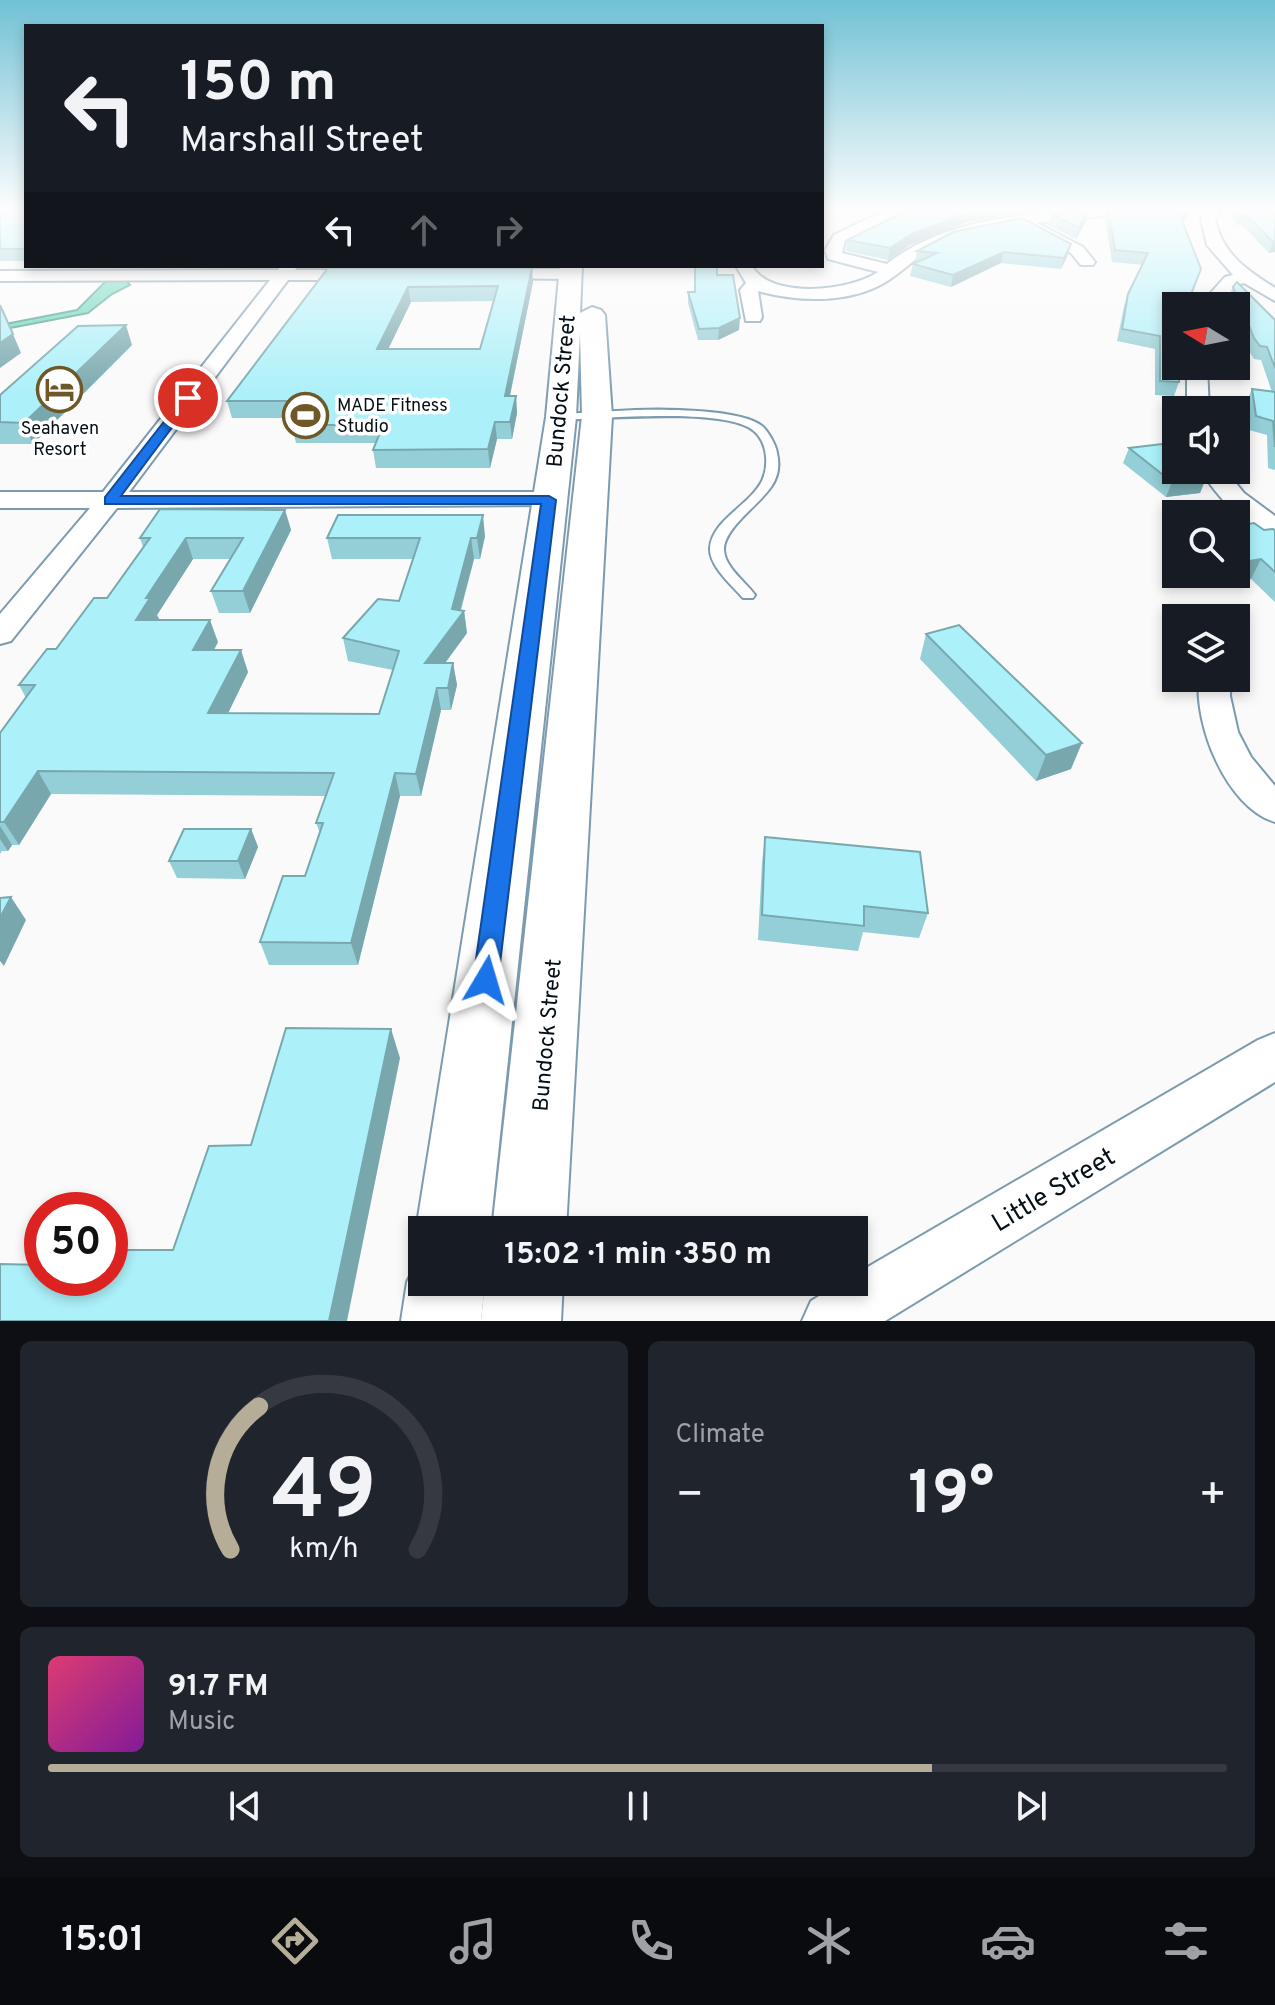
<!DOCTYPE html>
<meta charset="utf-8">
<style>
:root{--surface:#171b24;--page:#20242c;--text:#f1f3f6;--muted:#9ea1a6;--line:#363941;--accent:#b6ad99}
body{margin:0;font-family:Overpass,sans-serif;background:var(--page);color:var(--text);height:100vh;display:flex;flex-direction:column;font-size:30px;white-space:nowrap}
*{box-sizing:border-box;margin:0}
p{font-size:26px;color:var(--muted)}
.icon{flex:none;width:44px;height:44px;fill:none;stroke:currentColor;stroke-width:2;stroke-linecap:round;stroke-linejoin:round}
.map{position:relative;height:1321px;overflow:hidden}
.side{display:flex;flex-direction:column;gap:20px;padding:20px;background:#0d0f14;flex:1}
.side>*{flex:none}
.hud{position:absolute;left:24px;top:24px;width:800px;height:244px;border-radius:0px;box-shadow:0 4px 12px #0003;background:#171b24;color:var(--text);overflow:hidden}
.needle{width:52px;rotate:280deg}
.buttons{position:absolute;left:1162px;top:292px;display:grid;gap:16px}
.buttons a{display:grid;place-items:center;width:88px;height:88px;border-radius:0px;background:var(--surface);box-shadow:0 4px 12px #0003;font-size:40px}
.speed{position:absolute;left:24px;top:1192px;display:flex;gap:16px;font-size:40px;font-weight:700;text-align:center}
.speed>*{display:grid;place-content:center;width:104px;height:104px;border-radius:50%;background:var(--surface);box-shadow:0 4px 12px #0003;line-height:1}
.speed .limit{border:12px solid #d22;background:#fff;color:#111}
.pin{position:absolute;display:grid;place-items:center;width:68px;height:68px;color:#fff;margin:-34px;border:4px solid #fff;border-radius:50%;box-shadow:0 2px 8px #0007}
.me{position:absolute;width:88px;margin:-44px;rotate:7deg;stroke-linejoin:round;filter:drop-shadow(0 0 6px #0008)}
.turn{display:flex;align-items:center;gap:28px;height:168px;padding:0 24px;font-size:36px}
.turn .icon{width:104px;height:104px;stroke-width:2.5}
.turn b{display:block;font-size:56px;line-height:68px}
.lanes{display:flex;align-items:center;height:76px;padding:0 24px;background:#0003;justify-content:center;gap:40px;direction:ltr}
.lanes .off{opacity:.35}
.big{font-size:60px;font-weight:700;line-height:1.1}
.side .tile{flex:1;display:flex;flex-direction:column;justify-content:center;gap:12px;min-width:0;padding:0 28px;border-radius:12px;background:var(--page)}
.side .dial{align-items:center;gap:0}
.dial svg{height:208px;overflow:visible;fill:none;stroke:var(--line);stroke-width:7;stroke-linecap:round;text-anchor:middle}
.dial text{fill:var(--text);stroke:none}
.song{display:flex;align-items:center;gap:24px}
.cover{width:96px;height:96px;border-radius:12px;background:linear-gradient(135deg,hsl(340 70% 55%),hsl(290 70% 35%))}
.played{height:8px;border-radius:4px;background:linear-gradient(90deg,var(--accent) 75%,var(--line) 75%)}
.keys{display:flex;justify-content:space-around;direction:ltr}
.heat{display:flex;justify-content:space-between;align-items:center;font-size:44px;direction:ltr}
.side .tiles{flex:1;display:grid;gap:20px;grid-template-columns:1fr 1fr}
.tile:last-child{grid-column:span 2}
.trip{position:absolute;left:408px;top:1216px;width:460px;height:80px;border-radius:0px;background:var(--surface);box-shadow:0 4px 12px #0003;font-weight:700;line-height:80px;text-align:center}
.dock{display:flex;height:128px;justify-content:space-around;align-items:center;background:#090b0e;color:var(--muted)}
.dock .icon{width:56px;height:56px}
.dock .on{color:var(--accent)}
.dock b{font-size:36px;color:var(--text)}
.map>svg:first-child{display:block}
.water{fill:#60d5b8;stroke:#449a87;stroke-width:2}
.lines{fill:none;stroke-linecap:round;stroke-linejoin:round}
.lane-casing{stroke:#7c9baf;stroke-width:4}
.street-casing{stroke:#7c9baf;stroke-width:4}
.secondary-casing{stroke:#7c9baf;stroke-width:4}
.lane{fill:#fff;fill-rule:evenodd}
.street{fill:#fff;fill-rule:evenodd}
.secondary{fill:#fff;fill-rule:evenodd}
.wall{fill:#94ced6;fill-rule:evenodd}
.shaded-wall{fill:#78a8ae}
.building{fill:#acf0f9;stroke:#78a8ae;stroke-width:2;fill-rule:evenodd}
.route{fill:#1a73e8;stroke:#114b97;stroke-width:2}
.labels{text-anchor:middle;stroke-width:7;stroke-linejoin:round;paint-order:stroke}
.far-poi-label{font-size:18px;fill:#040f16;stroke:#fff;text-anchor:start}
.street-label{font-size:22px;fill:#040f16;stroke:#fff}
.near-street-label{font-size:26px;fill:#040f16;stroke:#fff}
</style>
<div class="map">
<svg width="1275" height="1321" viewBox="0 0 1275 1321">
<rect width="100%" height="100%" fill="#fafafa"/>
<!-- water -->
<path class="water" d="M107,280H126L130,285L112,294L88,313L0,330V325L77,310Z"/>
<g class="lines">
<defs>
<path id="lane" d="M635,410C663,409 742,409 762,426C768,431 776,445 777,453C780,465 778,477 771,487C759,505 723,529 724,550C725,568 746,582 755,595L753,598H743C732,585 709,566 710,548C712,520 750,505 762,481C769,466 768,443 754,431C726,407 599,419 561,420L555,417L561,414Z"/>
<g id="street">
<path d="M886,210L900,212L845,241L842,253L887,264C947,215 1050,210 1124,210L1117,214L1037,223L1083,247L1095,262L1093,265H1081L1071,253L1029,230L1028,225C998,229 967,233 939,245C917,255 903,272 884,283C848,304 796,302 758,291L762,317L760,321H746L740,290L746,283L736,266H752C771,300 850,291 878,272L828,259L825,250L834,235Z"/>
<path d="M1207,210H1222L1215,219C1222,254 1247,270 1275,288V301L1244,283L1237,285L1218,306H1199L1225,277L1233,275L1207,245L1201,219Z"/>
<path d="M281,266H298L295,270H367L375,275L367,280H288L129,492H549L558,495L562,500L558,505L117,508L11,641L0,644V614L90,508H0V492H103L270,280L0,281V271L278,270Z"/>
<path d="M490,269H570L578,274L570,279L484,278L482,274L484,270Z"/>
<path d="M1187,366H1207L1209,410H1187Z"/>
<path d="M1200,470H1225L1244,493L1275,516V537C1245,530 1217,495 1200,470Z"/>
<path d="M1199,678H1231L1230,696L1238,732L1251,757L1275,786V822C1226,807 1194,725 1199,678Z"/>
<path d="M1275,1033V1082L885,1321H802L811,1301L842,1282H854V1275L1258,1040Z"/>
</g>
<g id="secondary">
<path d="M560,266H582L580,313L592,307L601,310L605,315L612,416L566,1230H492L582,416L580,333L576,417L490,1230H422V1245L416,1230L546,417Z"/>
<path d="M422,1253V1282H485L481,1321H401L407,1282Z"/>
<path d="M485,1282H563L561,1321H481Z"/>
</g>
</defs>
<!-- lane casing -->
<use href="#lane" class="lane-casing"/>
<!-- street casing -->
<use href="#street" class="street-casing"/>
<!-- secondary casing -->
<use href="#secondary" class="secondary-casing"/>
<!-- lane -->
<use href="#lane" class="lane"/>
<!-- street -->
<use href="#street" class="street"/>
<!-- secondary -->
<use href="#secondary" class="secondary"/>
</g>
<!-- wall -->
<g class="wall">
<rect x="0" y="210" width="26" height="51"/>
<path d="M909,210H1050L1032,211L968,222L910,245L888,260L846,251L847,240L912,211Z"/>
<path d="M1107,210H1189L1186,219L1182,220L1176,306L1179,382L1174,396L1155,395V349L1117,341L1124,306L1128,294L1143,265L1112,262L1105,218Z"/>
<path d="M1228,210H1275V252L1269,253L1240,223L1237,226Z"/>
<path d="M1051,214L1086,221L1076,239L1048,225Z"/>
<path d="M1071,244L1068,255L1061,269L1001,263L951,287L910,276L913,264L915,263L917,251Z"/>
<path d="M341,266H536L341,267Z"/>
<path d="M328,268L533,282L510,396H516L517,413L512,439H497L490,468H376L373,450L376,443H296L292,425L296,418H232L227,401ZM494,301L480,349H388L411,302Z"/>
<path d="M717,275L739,330L718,340H698L688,303V292H695Z"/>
<path d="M1233,287L1275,320V470L1268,468L1267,435L1249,430L1246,403L1252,389L1272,392L1261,360L1254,359L1249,351L1236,319V306H1231L1228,299Z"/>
<path d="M132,345L33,444H0V395Z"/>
<path d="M1129,448L1206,478L1200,493L1166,497L1123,463Z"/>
<path d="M285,510L291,530L250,613H219L211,591L230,559H193L157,615L159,619L218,642L214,650L248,672L228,713L379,714L393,670L348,661L343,638L399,601L413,559H332L327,538L485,536L480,559H474L461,610L464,611L467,633L445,663H453L457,685L451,710H441L421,796H400L358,965H269L260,942L305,876L320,833L316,823L326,796L51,794L19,845H12L8,851H2L0,854V733L26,698L19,685L107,598L143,547L140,538Z"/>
<path d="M1236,526L1264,530H1275V602L1251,579L1235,582L1225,574H1236Z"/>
<path d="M926,634L1071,769L1036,781L920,659Z"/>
<path d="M251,829L258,847L245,879L177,878L169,861Z"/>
<path d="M765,837L928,913L919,938L863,932L858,951L758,940L762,862Z"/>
</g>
<!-- shaded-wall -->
<g class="shaded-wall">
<path d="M981,210H1032V211L968,222L910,245L888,260L890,248L912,234L970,212Z"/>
<path d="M1088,210L1086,221L1076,239L1079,228Z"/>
<path d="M1178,210H1189L1186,219L1174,221Z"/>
<path d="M1244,213L1240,223L1237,226L1241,215Z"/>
<path d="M1273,242H1275V252L1269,253Z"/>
<path d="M1071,244L1068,255L1061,269L1064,258Z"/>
<path d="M1004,252L1001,263L951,287L953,275Z"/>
<path d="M532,268L533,282L506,414L505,396Z"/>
<path d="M408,287L411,302L380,366L377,349Z"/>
<path d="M740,318L739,330L718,340L719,328Z"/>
<path d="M126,325L132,345L33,444L24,423Z"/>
<path d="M13,334L21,353L0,368V343Z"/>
<path d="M516,396L517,413L512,439L510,422Z"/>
<path d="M495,422L497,439L490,468L488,449Z"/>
<path d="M1206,478L1200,493L1166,497L1172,482Z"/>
<path d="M285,510L291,530L250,613L243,591Z"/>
<path d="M483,515L485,536L480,559L477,538Z"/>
<path d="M186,538L193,559L157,615L159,619L136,620L146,598Z"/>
<path d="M471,538L474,559L458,619L464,611L467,633L429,685L425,663L452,609Z"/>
<path d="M1261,559L1251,579L1235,582L1244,562Z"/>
<path d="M210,620L218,642L202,672L193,650Z"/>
<path d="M241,650L248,672L217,736L208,713Z"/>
<path d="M453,663L457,685L451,710L448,688Z"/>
<path d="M437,688L441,710L421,796L416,774Z"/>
<path d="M1082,743L1071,769L1036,781L1046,755Z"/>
<path d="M38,771L51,794L19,845L4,822Z"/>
<path d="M395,773L400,796L358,965L351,943Z"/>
<path d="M0,826L12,845L8,851L0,839Z"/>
<path d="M251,829L258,847L245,879L238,861Z"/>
<path d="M11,897L26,920L4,966L0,961V918Z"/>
<path d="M391,1029L400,1058L347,1321H329Z"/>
</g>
<!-- building -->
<g class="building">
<rect x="0" y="210" width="26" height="39"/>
<path d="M916,210H981L970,212L912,234L890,248L847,240L903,213Z"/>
<path d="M1088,210L1079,228L1051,214Z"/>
<path d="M1108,210H1181H1178L1201,269L1188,302L1190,301L1189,306H1176V366H1180L1179,382L1160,381V336L1122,329L1128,294L1148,253L1115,250Z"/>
<path d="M1238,210H1275V242H1273L1244,213L1241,215Z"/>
<path d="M1022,218L1071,244L1064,258L1004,252L953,275L913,264L937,253L917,251L953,232Z"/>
<path d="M695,266H717V275H733L740,318L719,328L699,329L688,292H695Z"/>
<path d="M328,268H532L505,396H516L510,422H495L488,449L373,450L383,425H292L306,401H227ZM498,286L480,349H377L408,287Z"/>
<path d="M1237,282L1275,320V368L1267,347L1260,346L1254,338L1233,287Z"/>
<path d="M0,305L13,334L0,343Z"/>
<path d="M126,325L24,423L0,422V395L78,326Z"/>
<path d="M1252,389L1275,392V447L1273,421L1256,416Z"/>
<path d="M1162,444L1176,455V470H1196L1206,478L1172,482L1129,448Z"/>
<path d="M160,509L285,510L243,591H211L243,538H186L146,598H150L136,620H210L193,650H241L208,713L379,714L399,651L343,638L378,599L399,601L420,538H327L338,515H483L477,538H471L452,609L464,611L425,663H453L448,688H437L416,774L395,773L351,943L260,942L283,876H305L323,823H316L334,773L38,771L4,822H0V733L35,685H19L47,649H56L94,598H107L150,538H140Z"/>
<path d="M1254,523L1264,530L1273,529L1275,530V572L1261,559L1244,562L1236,556V526Z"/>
<path d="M959,625L1082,743L1046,755L926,634Z"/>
<path d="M184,829H251L238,861H169Z"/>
<path d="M765,837L920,852L928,913L864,906V926L762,915Z"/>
<path d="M11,897L0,918V898Z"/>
<path d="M286,1028L391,1029L329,1321H0V1264L42,1265V1278H110V1250H173L209,1146L251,1145Z"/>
</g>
<!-- sky -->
<linearGradient id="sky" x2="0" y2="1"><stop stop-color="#71c1d5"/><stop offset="0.53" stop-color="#fdfdfd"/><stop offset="1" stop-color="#fdfdfd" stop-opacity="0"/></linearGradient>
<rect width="1275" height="395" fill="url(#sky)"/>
<!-- route -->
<path class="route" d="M184,396L194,398L121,496H549L556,500L498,980L495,988L486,991L477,988L473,980L541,504H105V497Z"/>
<!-- icons -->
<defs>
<symbol id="hotel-ring" viewBox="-11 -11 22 22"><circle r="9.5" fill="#fff" stroke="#6f5828" stroke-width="1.5"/><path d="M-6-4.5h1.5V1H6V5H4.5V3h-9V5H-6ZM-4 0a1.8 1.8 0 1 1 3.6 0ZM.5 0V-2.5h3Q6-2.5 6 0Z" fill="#6f5828"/></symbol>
<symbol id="stadium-ring" viewBox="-11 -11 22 22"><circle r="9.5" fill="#fff" stroke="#6f5828" stroke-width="1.5"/><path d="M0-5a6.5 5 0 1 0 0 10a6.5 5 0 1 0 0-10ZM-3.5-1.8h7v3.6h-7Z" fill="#6f5828"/></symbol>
</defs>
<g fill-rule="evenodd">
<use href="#hotel-ring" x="34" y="364" width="51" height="51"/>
<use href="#stadium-ring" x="280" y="390" width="51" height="51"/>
</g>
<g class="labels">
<!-- far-poi labels -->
<g class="far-poi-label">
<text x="337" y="411">MADE Fitness<tspan x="337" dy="21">Studio</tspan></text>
<text x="60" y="434" text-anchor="middle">Seahaven<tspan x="60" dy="21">Resort</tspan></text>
</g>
<!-- street labels -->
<g class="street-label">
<text transform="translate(560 391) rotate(-85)" y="8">Bundock Street</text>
<text transform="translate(546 1035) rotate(-85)" y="8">Bundock Street</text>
</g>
<!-- near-street labels -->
<g class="near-street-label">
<text transform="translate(1053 1189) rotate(-31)" y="9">Little Street</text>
</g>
</g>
</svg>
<div class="buttons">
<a><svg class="needle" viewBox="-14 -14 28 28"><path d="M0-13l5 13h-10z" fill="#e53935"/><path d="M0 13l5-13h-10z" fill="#9ea1a6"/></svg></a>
<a><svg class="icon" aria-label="sound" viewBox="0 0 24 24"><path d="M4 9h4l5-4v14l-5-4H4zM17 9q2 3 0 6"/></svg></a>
<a><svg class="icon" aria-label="search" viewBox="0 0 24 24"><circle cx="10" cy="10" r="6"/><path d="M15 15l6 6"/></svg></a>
<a><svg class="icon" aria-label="layers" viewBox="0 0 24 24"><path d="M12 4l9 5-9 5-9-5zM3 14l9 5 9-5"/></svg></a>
</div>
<div class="speed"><div class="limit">50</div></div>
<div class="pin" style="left:188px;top:398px;background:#d93025"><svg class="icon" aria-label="arrive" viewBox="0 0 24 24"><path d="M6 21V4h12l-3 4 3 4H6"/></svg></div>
<svg class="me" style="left:486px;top:980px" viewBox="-20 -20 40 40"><path d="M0-17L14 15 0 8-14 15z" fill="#1a73e8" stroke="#fff" stroke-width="4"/></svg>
<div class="trip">15:02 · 1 min · 350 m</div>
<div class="hud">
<div class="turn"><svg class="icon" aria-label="left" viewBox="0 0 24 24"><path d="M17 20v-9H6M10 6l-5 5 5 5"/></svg><div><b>150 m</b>Marshall Street</div></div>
<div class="lanes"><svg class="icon" aria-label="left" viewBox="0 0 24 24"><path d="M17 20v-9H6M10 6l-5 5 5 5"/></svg><svg class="icon off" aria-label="ahead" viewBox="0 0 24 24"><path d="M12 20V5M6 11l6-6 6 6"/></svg><svg class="icon off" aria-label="right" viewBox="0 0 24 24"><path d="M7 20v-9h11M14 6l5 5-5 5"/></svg></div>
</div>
</div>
<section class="side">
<div class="tiles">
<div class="tile dial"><svg viewBox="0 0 100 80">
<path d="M14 69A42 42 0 1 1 86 69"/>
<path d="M14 69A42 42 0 0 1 25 14" stroke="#b6ad99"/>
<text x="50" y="56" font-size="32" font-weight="700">49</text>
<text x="50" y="72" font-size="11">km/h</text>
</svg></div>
<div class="tile"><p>Climate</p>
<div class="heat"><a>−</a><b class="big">19°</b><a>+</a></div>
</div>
<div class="tile">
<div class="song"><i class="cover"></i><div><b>91.7 FM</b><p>Music</p></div></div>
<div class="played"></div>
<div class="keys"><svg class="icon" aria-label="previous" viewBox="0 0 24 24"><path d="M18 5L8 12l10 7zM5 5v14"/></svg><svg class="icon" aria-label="pause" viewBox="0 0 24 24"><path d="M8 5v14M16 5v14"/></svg><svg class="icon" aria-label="next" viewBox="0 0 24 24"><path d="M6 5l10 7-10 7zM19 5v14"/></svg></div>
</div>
</div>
</section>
<nav class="dock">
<b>15:01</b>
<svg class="icon on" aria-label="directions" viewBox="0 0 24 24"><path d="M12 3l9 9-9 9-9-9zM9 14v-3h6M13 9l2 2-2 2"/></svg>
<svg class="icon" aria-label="music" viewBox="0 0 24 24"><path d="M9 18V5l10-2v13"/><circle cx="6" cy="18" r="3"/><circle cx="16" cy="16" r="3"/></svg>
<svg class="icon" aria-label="phone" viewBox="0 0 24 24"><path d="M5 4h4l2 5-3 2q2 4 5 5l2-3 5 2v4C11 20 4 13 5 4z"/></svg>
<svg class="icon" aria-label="climate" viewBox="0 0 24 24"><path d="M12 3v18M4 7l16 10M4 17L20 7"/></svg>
<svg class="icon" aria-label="car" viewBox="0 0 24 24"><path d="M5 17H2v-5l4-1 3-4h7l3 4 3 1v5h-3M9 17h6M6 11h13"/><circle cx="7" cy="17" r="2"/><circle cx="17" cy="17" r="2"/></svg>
<svg class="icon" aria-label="filters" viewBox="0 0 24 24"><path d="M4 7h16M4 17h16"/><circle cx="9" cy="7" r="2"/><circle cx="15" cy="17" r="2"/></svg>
</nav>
